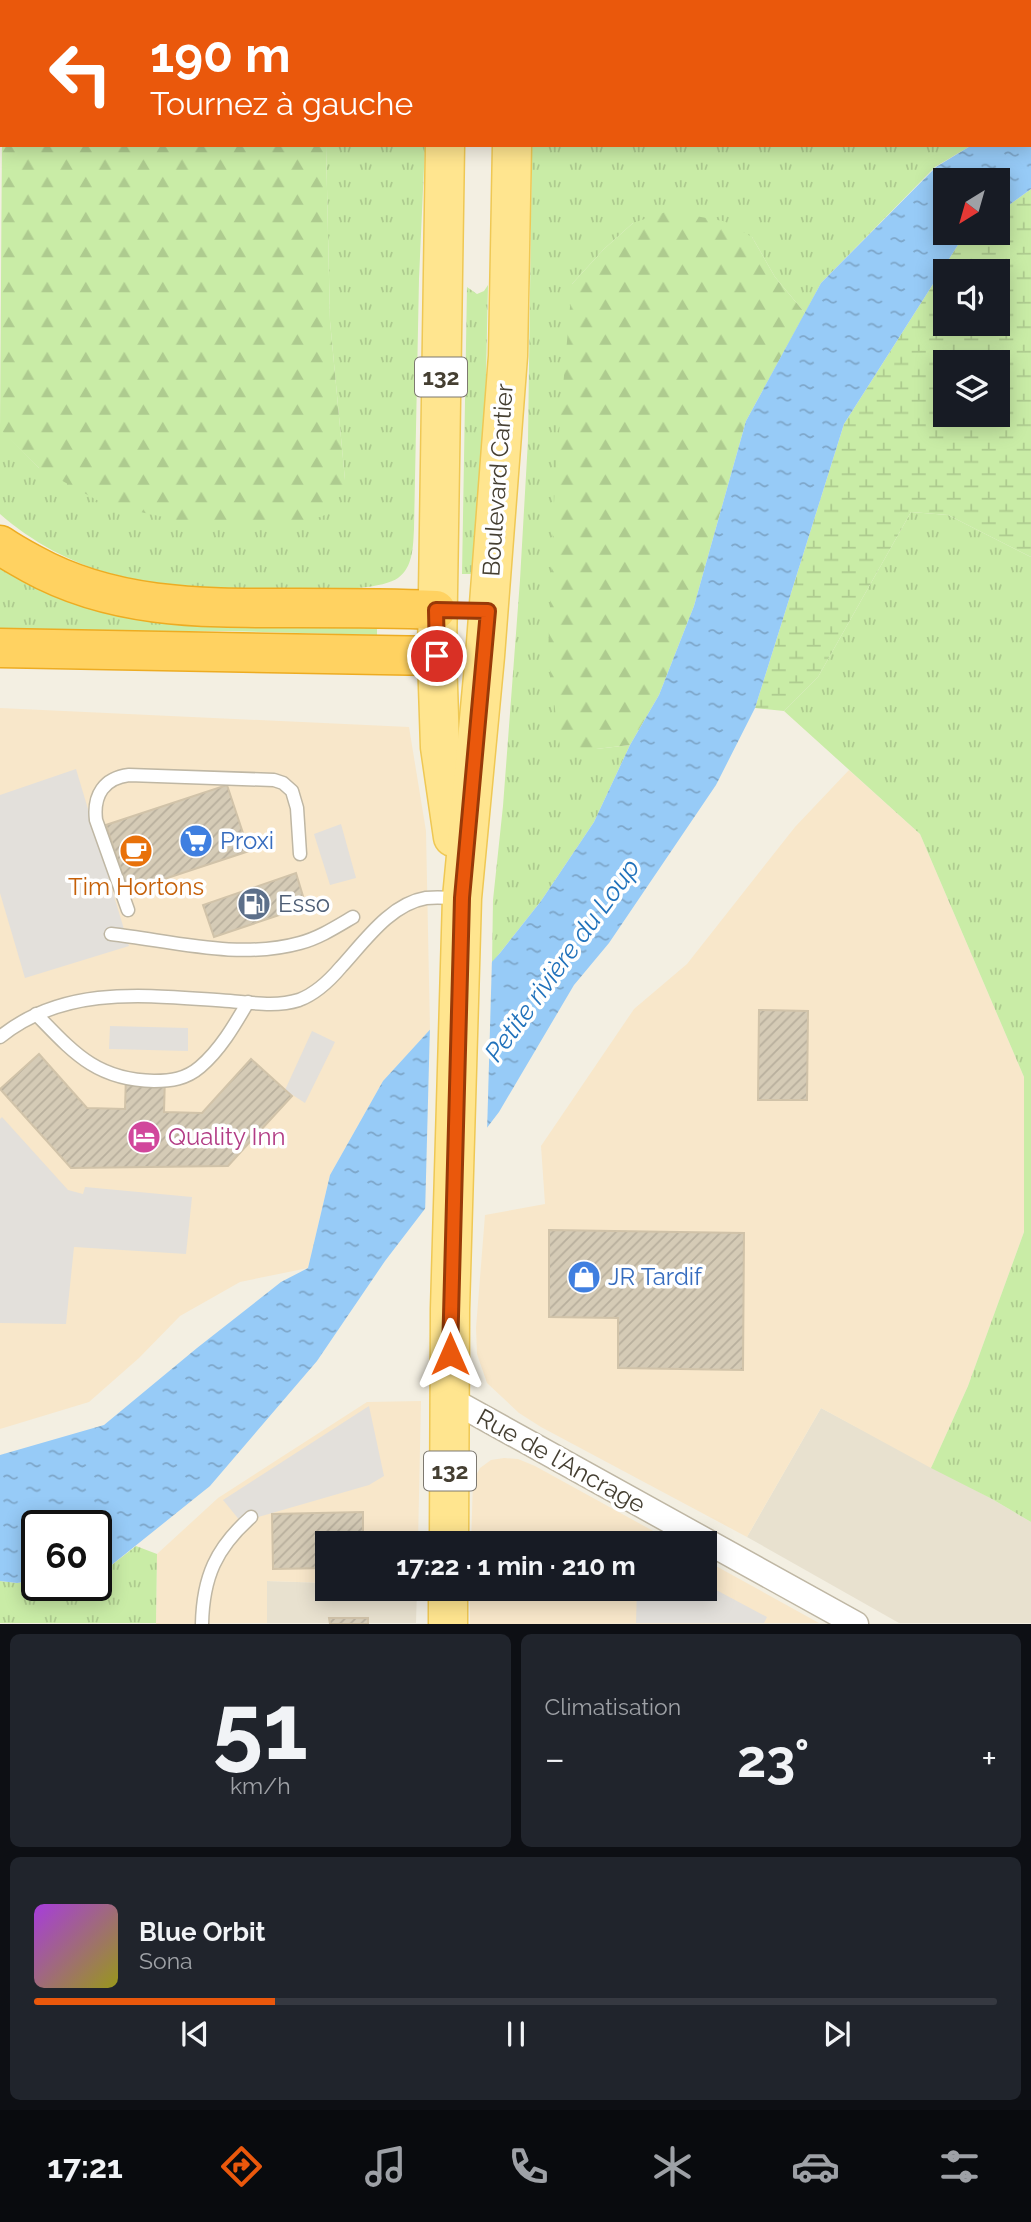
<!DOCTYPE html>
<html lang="fr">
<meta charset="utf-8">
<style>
:root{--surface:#171b24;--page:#20242c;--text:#f1f3f6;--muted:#9ea1a6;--line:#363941;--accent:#ea580c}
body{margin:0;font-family:Raleway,sans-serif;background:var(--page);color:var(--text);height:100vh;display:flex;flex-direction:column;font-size:26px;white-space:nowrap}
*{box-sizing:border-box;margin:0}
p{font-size:23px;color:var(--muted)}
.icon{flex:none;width:38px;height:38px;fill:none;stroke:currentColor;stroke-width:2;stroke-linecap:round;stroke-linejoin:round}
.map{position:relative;height:1624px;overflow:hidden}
.side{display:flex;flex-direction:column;gap:10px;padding:10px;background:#0d0f14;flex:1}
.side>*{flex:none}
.top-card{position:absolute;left:0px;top:0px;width:1032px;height:147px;box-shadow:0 4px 18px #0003;background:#ea580c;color:#fff;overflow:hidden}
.needle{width:46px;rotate:217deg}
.tools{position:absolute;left:933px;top:168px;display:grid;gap:14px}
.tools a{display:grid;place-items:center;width:77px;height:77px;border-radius:0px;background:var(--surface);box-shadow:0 4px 18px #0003;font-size:35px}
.speed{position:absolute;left:21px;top:1510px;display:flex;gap:14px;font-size:35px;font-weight:700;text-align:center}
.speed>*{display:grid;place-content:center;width:91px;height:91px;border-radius:50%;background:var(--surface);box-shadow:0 4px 18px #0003;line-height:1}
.speed .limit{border:4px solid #111;border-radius:10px;background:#fff;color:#111}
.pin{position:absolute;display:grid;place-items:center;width:60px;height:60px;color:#fff;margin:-30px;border:4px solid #fff;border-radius:50%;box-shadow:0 2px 7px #0007}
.me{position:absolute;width:77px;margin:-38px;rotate:0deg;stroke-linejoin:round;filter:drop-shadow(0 0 5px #0008)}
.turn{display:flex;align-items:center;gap:24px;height:147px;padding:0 35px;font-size:32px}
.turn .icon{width:91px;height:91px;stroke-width:2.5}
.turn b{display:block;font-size:49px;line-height:60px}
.big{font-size:52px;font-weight:700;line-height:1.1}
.side .card{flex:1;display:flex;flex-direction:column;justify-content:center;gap:10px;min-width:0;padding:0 24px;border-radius:10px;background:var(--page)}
.side .dial{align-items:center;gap:0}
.dial b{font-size:91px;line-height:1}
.song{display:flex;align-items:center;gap:21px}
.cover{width:84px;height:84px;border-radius:10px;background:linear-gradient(135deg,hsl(280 70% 55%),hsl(60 70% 35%))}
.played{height:7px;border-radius:4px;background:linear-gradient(90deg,var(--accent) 25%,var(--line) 25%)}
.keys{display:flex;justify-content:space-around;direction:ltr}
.heat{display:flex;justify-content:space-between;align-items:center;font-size:38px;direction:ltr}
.side .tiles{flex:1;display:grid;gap:10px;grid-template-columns:1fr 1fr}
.card:last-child{grid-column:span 2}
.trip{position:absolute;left:315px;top:1531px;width:402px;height:70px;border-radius:0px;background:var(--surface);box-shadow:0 4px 18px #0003;font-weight:700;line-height:70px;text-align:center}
.tab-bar{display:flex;height:112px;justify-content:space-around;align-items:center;background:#090b0e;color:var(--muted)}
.tab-bar .icon{width:49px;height:49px}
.tab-bar .active{color:var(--accent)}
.tab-bar b{font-size:32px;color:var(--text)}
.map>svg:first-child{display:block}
.residential{fill:#e8e1cf}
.commercial{fill:#f8e7ca}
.grass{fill:url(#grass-tufts)}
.forest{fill:url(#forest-firs)}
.wetland{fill:url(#wetland-marsh);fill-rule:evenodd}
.parking{fill:#e3e0db}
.water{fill:url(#water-ripples)}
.pier{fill:#f3efe2}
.building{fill:url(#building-hatch);stroke:#d1c3a9;stroke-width:2}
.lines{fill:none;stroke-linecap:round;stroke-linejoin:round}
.lane-casing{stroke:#bfb7a4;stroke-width:15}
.street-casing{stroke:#bfb7a4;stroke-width:27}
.primary-casing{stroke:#efc854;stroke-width:41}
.highway-casing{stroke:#edac22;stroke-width:41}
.lane{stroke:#fff;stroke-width:12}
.street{stroke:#fff;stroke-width:24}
.primary{stroke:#ffe58f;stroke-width:38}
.highway{stroke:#ffd261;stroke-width:38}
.route-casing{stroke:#983908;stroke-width:18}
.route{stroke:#ea580c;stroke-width:12}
.labels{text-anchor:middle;stroke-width:7;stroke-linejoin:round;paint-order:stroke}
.shield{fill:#fff;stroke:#7d7970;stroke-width:2}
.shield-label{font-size:23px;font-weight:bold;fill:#453f32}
.street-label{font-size:24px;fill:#453f32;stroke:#fff}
.shop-label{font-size:24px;fill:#366cbe;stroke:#fff;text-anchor:start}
.food-label{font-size:24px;fill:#c56008;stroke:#fff}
.service-label{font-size:24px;fill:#4e5e75;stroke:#fff;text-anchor:start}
.hotel-label{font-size:24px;fill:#b23c85;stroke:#fff;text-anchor:start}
.water-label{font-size:26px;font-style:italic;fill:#2172bb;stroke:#fff}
</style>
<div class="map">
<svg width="1031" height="1624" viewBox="0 0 1031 1624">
<defs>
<pattern id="grass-tufts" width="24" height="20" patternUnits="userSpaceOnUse" patternTransform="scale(1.75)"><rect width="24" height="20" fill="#c9eca6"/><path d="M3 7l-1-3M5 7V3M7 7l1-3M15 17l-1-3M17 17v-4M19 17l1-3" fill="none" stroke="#aecb8f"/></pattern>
<pattern id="forest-firs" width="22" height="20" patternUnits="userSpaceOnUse" patternTransform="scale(1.75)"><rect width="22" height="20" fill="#c9eca6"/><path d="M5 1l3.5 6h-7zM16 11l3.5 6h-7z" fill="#aecb8f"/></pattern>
<pattern id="wetland-marsh" width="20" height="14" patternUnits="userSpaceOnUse" patternTransform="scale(1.75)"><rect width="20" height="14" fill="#c9eca6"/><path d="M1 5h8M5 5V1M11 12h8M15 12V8" fill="none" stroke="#aecb8f"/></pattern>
<pattern id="water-ripples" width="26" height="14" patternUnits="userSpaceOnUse" patternTransform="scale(1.75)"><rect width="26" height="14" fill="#97cbf7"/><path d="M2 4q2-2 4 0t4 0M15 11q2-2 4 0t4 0" fill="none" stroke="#7da6c9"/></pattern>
<pattern id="building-hatch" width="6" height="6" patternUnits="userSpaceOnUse" patternTransform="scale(1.75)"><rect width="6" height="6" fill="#d5cbb6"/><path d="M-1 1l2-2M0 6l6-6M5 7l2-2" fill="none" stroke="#b8af9d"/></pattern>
</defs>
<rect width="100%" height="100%" fill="#f3efe2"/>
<!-- residential -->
<g class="residential">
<path d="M821,1408L992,1499L1031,1522V1623H899L747,1537Z"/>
<path d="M267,1581L327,1583V1589H417L416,1623H267Z"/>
</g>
<!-- commercial -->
<g class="commercial">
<path d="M0,708L409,727L426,831L430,1030L383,1081L330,1175L308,1268L240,1282L180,1316L139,1358L89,1402L0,1429Z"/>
<path d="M849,770L920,834L1024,1077V1232L968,1386L931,1468L821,1408L747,1537L541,1427L519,1413L487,1383L477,1354L476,1328L485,1215L545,1204L541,1146L634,1009L687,964L795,827Z"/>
<path d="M421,1401L418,1543L327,1544V1583L267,1581V1623L156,1624L157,1554L218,1498L367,1402Z"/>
<path d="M504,1458L518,1459L535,1466L675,1543L471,1544L473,1481L480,1468L491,1460Z"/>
<path d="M705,1560L819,1623L470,1624V1589H705Z"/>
</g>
<!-- grass -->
<g class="grass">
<path d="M535,0H1031V111V2Z"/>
<path d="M326,145H425L419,279L414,529C413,547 413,567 398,578C371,598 213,590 175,585C155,583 132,579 112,574C71,563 32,542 0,514V428L39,468L345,480L330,321Z"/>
<path d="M532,145H972L935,167L821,283L805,313L775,277L752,237L633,223L604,249L572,284L596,749L630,745L594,822L541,901L492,963L493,900L503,806L520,580L528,440Z"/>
<path d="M488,285L485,424L476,558L471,574H462L467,287L477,294L484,291Z"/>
<path d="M911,512L948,515L1031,557V1522L992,1499L931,1468L968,1386L1024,1232V1077L920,834L784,711L818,677Z"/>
<path d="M0,561L377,627V635L227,631L0,632Z"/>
<path d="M136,1546L157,1554L156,1623H0V1581L17,1583L37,1580V1586H96V1572L104,1571Z"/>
</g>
<!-- forest -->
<g class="forest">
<path d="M124,0H326L122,2Z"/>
<path d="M2,137V145H326L330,321L345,480L333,512L301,524L265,525L177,520L104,504L39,468L0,429Z"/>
<path d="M668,211L723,221L752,237L775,277L805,313L746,421L694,606L659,695L630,745L596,749L560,747L548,655L555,479L572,284L604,249L633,223Z"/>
</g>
<!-- wetland -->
<path class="wetland" d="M1031,189V557L948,515L911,512L818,677L784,711L755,708L844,424L963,237L969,233H998V213ZM945,271H998V324H945ZM945,362H998V415H945Z"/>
<!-- parking -->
<g class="parking">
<path d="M76,769L129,946L25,978L0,893V795Z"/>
<path d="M341,824L356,878L330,885L314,834Z"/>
<path d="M110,1026L188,1028V1051L109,1049Z"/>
<path d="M312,1031L335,1042L305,1103L285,1090Z"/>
<path d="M2,1117L68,1190L83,1194L85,1187L192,1197L186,1254L74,1247L66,1324L0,1323V1119Z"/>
<path d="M369,1406L384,1476L369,1485L241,1522L223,1500Z"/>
<path d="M705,1584L767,1617L764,1623H636L637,1589H705Z"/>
</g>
<!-- water -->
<path class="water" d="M1031,111V189L998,213V180H945V233H969L963,237L844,424L755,708L716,785L609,943L574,985L499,1112L385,1261L317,1361L210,1486L104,1571L96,1572V1526H37V1580L17,1583L0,1581V1455L104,1425L197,1348L281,1282L308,1268L330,1175L383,1081L500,953L541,901L594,822L630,745L659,695L694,606L746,421L821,283L936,167L972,145H1031Z"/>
<!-- pier -->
<path class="pier" d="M492,958L487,1133L425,1215L430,1025Z"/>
<!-- building -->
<g class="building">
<path d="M227,785L249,851L128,891L106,825Z"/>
<path d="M296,873L306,906L214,937L203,905Z"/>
<path d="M759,1010L808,1011L807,1100H758Z"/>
<path d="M39,1054L87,1108L125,1109L126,1075L165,1076L164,1112L202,1113L251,1059L292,1096L228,1166L71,1168L0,1089Z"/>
<path d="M549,1230L744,1233L743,1370L618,1368V1318L549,1317Z"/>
<path d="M363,1512V1544H327V1568L273,1569L272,1514Z"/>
<path d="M614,1532V1544H523V1533Z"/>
<path d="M329,1618H368V1624H330Z"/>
</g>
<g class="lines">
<defs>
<g id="lane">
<path d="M128,910L96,820C93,795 104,778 129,775L274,780L283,783L292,791L297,808L300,854"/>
<path d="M111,934C172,941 239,960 300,943C319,938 336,927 353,917"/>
<path d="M36,1014C73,1052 96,1080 154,1081C171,1081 186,1079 200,1067C220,1050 234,1026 248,1002"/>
<path d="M0,1037C67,983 151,996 230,1001C253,1003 277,1007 299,1000C315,994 330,980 341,967C364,942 390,904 426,898C437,897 448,898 458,898"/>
<path d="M202,1624C203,1577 216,1548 251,1517"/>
</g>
<path id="street" d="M450,1399L856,1624"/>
<g id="primary">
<path d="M448,2V0"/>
<path d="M514,2L515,0"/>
<path d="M445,145L437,656L440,747L453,837"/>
<path d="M449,1544L450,1309L462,898L485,656L508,356L512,145"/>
<path d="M448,1624V1589"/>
</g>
<g id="highway">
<path d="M0,545C10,552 21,558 32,564C115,610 205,608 297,608C344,608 390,608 436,610"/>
<path d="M0,648L437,656"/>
</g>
</defs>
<!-- lane casing -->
<use href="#lane" class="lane-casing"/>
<!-- street casing -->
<use href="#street" class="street-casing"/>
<!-- primary casing -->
<use href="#primary" class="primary-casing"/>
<!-- highway casing -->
<use href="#highway" class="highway-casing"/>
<!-- lane -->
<use href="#lane" class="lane"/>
<!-- street -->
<use href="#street" class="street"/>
<!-- primary -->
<use href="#primary" class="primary"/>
<!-- highway -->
<use href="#highway" class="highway"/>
</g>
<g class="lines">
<defs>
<path id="route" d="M437,656L436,610L488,611L462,898L450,1354"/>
</defs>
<!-- route casing -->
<use href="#route" class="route-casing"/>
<!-- route -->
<use href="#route" class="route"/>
</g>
<!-- icons -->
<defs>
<symbol id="supermarket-disc" viewBox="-11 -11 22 22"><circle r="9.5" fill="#3f7fe0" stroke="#fff"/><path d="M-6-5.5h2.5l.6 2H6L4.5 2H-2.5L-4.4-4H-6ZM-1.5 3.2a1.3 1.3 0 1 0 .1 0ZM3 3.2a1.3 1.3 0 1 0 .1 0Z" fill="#fff"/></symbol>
<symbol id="cafe-disc" viewBox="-11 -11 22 22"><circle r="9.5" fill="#e8710a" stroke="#fff"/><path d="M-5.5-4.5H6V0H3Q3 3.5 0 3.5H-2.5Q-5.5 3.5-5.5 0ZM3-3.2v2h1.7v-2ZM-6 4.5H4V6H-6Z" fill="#fff"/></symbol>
<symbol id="fuel-disc" viewBox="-11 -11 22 22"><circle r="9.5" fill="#5c6f8a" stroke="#fff"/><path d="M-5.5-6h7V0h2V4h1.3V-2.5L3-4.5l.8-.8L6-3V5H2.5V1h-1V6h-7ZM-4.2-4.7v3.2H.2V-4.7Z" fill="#fff"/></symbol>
<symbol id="hotel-disc" viewBox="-11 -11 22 22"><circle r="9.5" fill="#d1479c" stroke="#fff"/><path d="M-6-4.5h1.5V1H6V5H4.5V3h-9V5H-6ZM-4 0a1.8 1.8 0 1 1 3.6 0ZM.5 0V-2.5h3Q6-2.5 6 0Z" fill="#fff"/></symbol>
<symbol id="shop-disc" viewBox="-11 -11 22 22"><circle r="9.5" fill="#3f7fe0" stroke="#fff"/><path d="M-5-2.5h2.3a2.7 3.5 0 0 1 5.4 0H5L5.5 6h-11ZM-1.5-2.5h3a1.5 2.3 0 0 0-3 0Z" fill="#fff"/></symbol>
</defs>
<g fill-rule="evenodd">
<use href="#supermarket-disc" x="177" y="822" width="38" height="38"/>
<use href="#cafe-disc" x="117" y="832" width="38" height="38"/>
<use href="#fuel-disc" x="235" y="885" width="38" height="38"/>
<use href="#hotel-disc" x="125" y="1118" width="38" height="38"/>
<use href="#shop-disc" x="565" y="1258" width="38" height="38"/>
</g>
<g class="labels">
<!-- shield labels -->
<g class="shield">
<rect x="415" y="357.5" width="52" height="39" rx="5"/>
<rect x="424" y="1451.5" width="52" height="39" rx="5"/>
</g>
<g class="shield-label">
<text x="441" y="385">132</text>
<text x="450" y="1479">132</text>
</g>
<!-- street labels -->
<g class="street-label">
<text transform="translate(498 480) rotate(-86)" y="8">Boulevard Cartier</text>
<text transform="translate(561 1461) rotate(29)" y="8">Rue de l'Ancrage</text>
</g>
<!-- shop labels -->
<g class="shop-label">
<text x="220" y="849">Proxi</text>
<text x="608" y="1285">JR Tardif</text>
</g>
<!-- food labels -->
<g class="food-label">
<text x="136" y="895">Tim Hortons</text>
</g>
<!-- service labels -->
<g class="service-label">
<text x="278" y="912">Esso</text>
</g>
<!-- hotel labels -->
<g class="hotel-label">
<text x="168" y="1145">Quality Inn</text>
</g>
<!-- water labels -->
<g class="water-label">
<text transform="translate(562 960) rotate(-54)" y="9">Petite rivière du Loup</text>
</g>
</g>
</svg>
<div class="tools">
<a><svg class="needle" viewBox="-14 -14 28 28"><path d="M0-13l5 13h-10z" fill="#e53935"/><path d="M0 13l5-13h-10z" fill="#9ea1a6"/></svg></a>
<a><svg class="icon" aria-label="sound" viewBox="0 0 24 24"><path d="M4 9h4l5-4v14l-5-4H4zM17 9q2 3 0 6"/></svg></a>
<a><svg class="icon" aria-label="layers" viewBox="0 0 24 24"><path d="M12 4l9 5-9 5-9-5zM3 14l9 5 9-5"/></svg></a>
</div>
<div class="speed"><div class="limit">60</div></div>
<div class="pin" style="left:437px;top:656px;background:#d93025"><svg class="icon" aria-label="arrive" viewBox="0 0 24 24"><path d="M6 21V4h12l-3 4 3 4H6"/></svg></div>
<svg class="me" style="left:450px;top:1354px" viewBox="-20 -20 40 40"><path d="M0-17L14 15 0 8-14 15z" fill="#ea580c" stroke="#fff" stroke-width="4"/></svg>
<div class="trip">17:22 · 1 min · 210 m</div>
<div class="top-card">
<div class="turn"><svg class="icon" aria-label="left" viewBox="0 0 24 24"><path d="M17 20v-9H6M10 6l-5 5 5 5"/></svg><div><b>190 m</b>Tournez à gauche</div></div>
</div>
</div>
<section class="side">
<div class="tiles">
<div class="card dial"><b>51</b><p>km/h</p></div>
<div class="card"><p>Climatisation</p>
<div class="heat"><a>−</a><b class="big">23°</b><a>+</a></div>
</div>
<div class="card">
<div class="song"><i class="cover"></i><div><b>Blue Orbit</b><p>Sona</p></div></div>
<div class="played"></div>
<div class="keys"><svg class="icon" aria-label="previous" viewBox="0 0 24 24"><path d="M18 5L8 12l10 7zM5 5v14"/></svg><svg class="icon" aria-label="pause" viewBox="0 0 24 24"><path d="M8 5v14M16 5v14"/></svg><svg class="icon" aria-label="next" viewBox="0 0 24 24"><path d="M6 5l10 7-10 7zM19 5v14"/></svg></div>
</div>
</div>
</section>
<nav class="tab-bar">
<b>17:21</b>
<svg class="icon active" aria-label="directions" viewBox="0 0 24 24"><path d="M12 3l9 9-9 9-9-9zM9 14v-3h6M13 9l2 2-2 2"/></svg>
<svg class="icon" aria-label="music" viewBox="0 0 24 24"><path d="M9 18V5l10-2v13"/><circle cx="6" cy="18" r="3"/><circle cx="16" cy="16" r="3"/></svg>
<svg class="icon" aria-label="phone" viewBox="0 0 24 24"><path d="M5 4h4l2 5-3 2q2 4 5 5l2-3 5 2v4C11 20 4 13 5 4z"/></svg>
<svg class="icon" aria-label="climate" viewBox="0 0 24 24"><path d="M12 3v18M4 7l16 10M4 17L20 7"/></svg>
<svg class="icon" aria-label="car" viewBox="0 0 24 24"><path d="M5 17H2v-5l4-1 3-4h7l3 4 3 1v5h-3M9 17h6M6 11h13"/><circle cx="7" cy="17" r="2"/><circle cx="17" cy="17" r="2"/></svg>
<svg class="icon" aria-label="filters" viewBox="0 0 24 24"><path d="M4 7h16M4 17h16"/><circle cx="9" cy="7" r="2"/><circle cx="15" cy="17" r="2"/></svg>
</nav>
